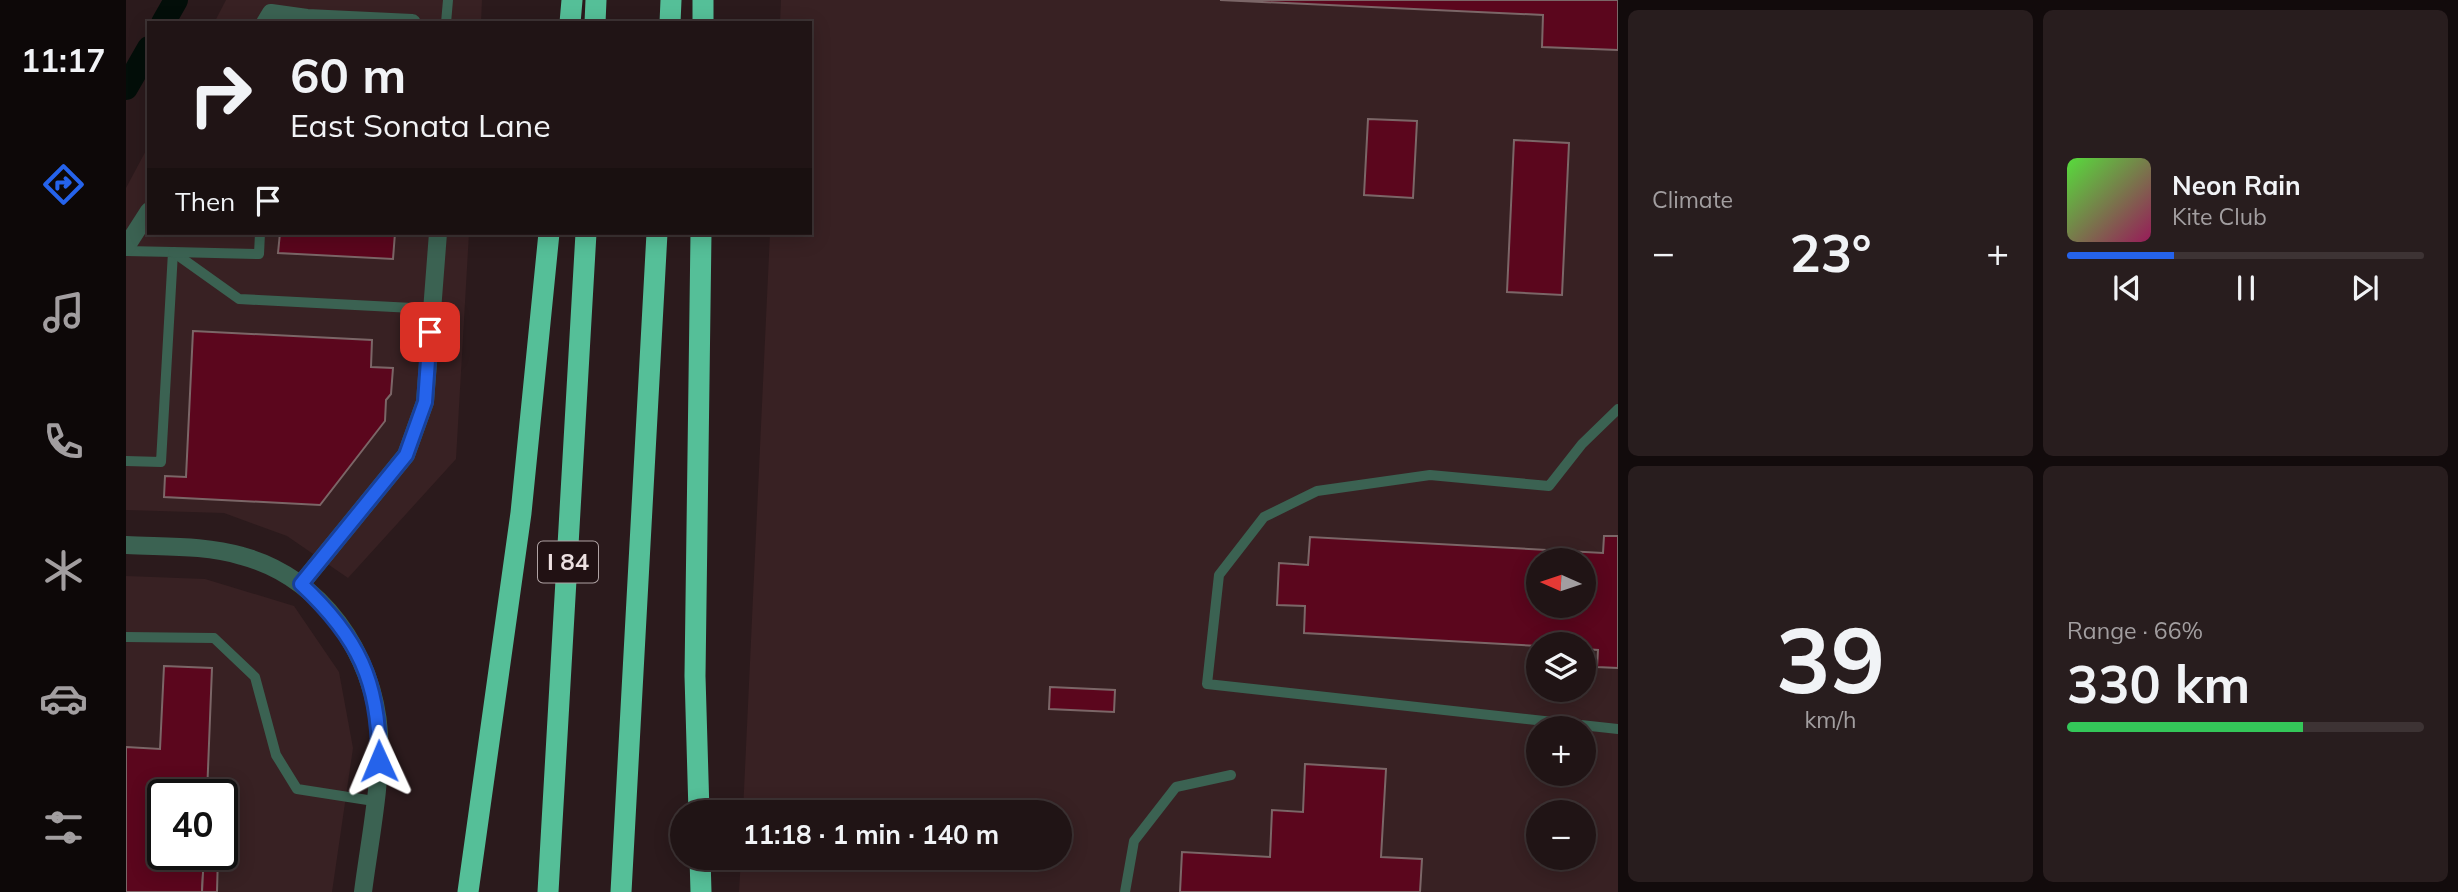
<!DOCTYPE html>
<meta charset="utf-8">
<style>
:root{--surface:#201415;--page:#281d1e;--text:#f1f3f6;--muted:#a29ea0;--line:#3d3334;--accent:#2563eb}
body{margin:0;font-family:Mulish,sans-serif;background:var(--page);color:var(--text);height:100vh;display:flex;flex-direction:column;font-size:26px;white-space:nowrap}
*{box-sizing:border-box;margin:0}
p{font-size:23px;color:var(--muted)}
.icon{flex:none;width:38px;height:38px;fill:none;stroke:currentColor;stroke-width:2;stroke-linecap:round;stroke-linejoin:round}
.map{position:relative;flex:1;overflow:hidden}
.drawer{display:flex;flex-direction:column;gap:10px;padding:10px;background:#120b0c;width:840px}
.drawer>*{flex:none}
.top-card{position:absolute;left:21px;top:21px;width:665px;height:214px;border-radius:0px;box-shadow:0 4px 18px #0003,0 0 0 2px var(--line);background:#201415;color:var(--text);overflow:hidden}
.needle{width:46px;rotate:273deg}
.controls{position:absolute;left:1400px;top:548px;display:grid;gap:14px}
.controls a{display:grid;place-items:center;width:70px;height:70px;border-radius:50%;background:var(--surface);box-shadow:0 4px 18px #0003,0 0 0 2px var(--line);font-size:35px}
.speed{position:absolute;left:21px;top:779px;display:flex;gap:14px;font-size:35px;font-weight:700;text-align:center}
.speed>*{display:grid;place-content:center;width:91px;height:91px;border-radius:50%;background:var(--surface);box-shadow:0 4px 18px #0003,0 0 0 2px var(--line);line-height:1}
.speed .limit{border:4px solid #111;border-radius:10px;background:#fff;color:#111}
.pin{position:absolute;display:grid;place-items:center;width:60px;height:60px;color:#fff;margin:-30px;border-radius:14px;box-shadow:0 4px 10px #0006}
.me{position:absolute;width:77px;margin:-38px;rotate:359deg;stroke-linejoin:round;filter:drop-shadow(0 0 5px #0008)}
.turn{display:flex;align-items:center;gap:24px;height:147px;padding:0 28px;font-size:32px}
.turn .icon{width:91px;height:91px;stroke-width:2.5}
.turn b{display:block;font-size:49px;line-height:60px}
.then{display:flex;align-items:center;height:66px;padding:0 28px;background:#0003;gap:14px;font-size:26px}
.big{font-size:52px;font-weight:700;line-height:1.1}
.drawer .tile{flex:1;display:flex;flex-direction:column;justify-content:center;gap:10px;min-width:0;padding:0 24px;border-radius:10px;background:var(--page)}
.drawer .dial{align-items:center;gap:0}
.dial b{font-size:91px;line-height:1}
.song{display:flex;align-items:center;gap:21px}
.cover{width:84px;height:84px;border-radius:10px;background:linear-gradient(135deg,hsl(110 70% 55%),hsl(330 70% 35%))}
.played{height:7px;border-radius:4px;background:linear-gradient(90deg,var(--accent) 30%,var(--line) 30%)}
.keys{display:flex;justify-content:space-around;direction:ltr}
.heat{display:flex;justify-content:space-between;align-items:center;font-size:38px;direction:ltr}
.charge{height:10px;border-radius:5px;background:linear-gradient(90deg,#34c759 66%,var(--line) 0)}
.drawer .tiles{flex:1;display:grid;gap:10px;grid-template-columns:repeat(2,1fr)}
.trip{position:absolute;left:544px;top:800px;width:402px;height:70px;border-radius:35px;background:var(--surface);box-shadow:0 4px 18px #0003,0 0 0 2px var(--line);font-weight:700;line-height:70px;text-align:center}
main{display:flex;flex:1;min-height:0}
.tab-bar{display:flex;flex-direction:column;width:126px;justify-content:space-around;align-items:center;background:#0d0808;color:var(--muted)}
.tab-bar .icon{width:49px;height:49px}
.tab-bar .active{color:var(--accent)}
.tab-bar b{font-size:32px;color:var(--text)}
.map>svg:first-child{display:block}
.built{fill:#382123;fill-rule:evenodd}
.lines{fill:none;stroke-linecap:round;stroke-linejoin:round}
.canal{stroke:#030e09;stroke-width:24}
.building{fill:#5b061d;stroke:#7b6667;stroke-width:2;fill-rule:evenodd}
.service{stroke:#3b6252;stroke-width:10}
.minor{stroke:#3b6252;stroke-width:18}
.tertiary{stroke:#3b6252;stroke-width:18}
.motorway{stroke:#55bf98;stroke-width:21}
.route-casing{stroke:#184099;stroke-width:18}
.route{stroke:#2563eb;stroke-width:12}
.labels{text-anchor:middle;stroke-width:7;stroke-linejoin:round;paint-order:stroke}
.shield{fill:#211113;stroke:#afa2a3;stroke-width:2}
.shield-label{font-size:24px;font-weight:bold;fill:#ece0e1}
</style>
<main>
<nav class="tab-bar">
<b>11:17</b>
<svg class="icon active" aria-label="directions" viewBox="0 0 24 24"><path d="M12 3l9 9-9 9-9-9zM9 14v-3h6M13 9l2 2-2 2"/></svg>
<svg class="icon" aria-label="music" viewBox="0 0 24 24"><path d="M9 18V5l10-2v13"/><circle cx="6" cy="18" r="3"/><circle cx="16" cy="16" r="3"/></svg>
<svg class="icon" aria-label="phone" viewBox="0 0 24 24"><path d="M5 4h4l2 5-3 2q2 4 5 5l2-3 5 2v4C11 20 4 13 5 4z"/></svg>
<svg class="icon" aria-label="climate" viewBox="0 0 24 24"><path d="M12 3v18M4 7l16 10M4 17L20 7"/></svg>
<svg class="icon" aria-label="car" viewBox="0 0 24 24"><path d="M5 17H2v-5l4-1 3-4h7l3 4 3 1v5h-3M9 17h6M6 11h13"/><circle cx="7" cy="17" r="2"/><circle cx="17" cy="17" r="2"/></svg>
<svg class="icon" aria-label="filters" viewBox="0 0 24 24"><path d="M4 7h16M4 17h16"/><circle cx="9" cy="7" r="2"/><circle cx="15" cy="17" r="2"/></svg>
</nav>
<div class="map">
<svg width="1492" height="892" viewBox="0 0 1492 892">
<rect width="100%" height="100%" fill="#2b1a1c"/>
<!-- built -->
<g class="built">
<path d="M100,0H356L355,23H88Z"/>
<path d="M655,0H1492V892H613L615,858H934V812H617L644,233H684V23H654ZM1412,560H1458V606H1412ZM1412,644H1458V690H1412ZM1412,728H1458V774H1412ZM1412,812H1458V858H1412Z"/>
<path d="M23,145V233H343L330,459L222,578L161,536L98,513L0,510V188Z"/>
<path d="M0,576L79,579L168,606L213,672L227,748L206,892H0ZM37,794H96V854H37Z"/>
</g>
<g class="lines">
<!-- canal -->
<g class="canal">
<path d="M37,23L50,0"/>
<path d="M0,88L23,48"/>
</g>
</g>
<!-- building -->
<g class="building">
<path d="M1094,0H1492V50L1416,47L1417,15Z"/>
<path d="M1242,119L1291,121L1287,198L1238,195Z"/>
<path d="M1388,140L1443,143L1436,295L1381,292Z"/>
<path d="M154,233H269L267,259L152,253Z"/>
<path d="M67,331L246,340L245,367L267,368L265,394L260,400L259,421L194,505L38,497L39,476L60,477Z"/>
<path d="M1478,536H1492V668L1471,667L1472,650L1458,649V644H1412V646L1178,633L1179,606L1151,605L1153,563L1182,565L1184,537L1477,553ZM1412,560H1458V606H1412Z"/>
<path d="M38,666L86,668L81,794H37V854H78L76,892H0V747L34,749Z"/>
<path d="M924,687L989,690L988,712L923,709Z"/>
<path d="M1179,764L1260,769L1255,857L1296,859L1294,892H1054L1056,852L1144,857L1146,810L1177,812Z"/>
<path d="M78,854H92L91,892H76Z"/>
</g>
<g class="lines">
<!-- service -->
<g class="service">
<path d="M320,23L322,0"/>
<path d="M0,251L47,252L35,462L0,461"/>
<path d="M47,252L113,299L306,309"/>
<path d="M47,252L133,254L134,233"/>
<path d="M1492,409L1456,444L1423,486L1304,475L1191,491L1138,517L1093,575L1081,684L1492,729"/>
<path d="M0,637L88,638L129,677L150,755L171,789L248,801"/>
<path d="M999,892L1008,841L1050,787L1105,775"/>
</g>
<!-- minor -->
<g class="minor">
<path d="M139,23L145,13L181,18L286,23"/>
<path d="M0,247L23,211"/>
<path d="M175,584L280,455L299,402L312,233"/>
</g>
<!-- tertiary -->
<path class="tertiary" d="M0,545C39,547 79,545 116,556C195,577 248,654 253,733C256,781 243,844 237,892"/>
<!-- motorway -->
<g class="motorway">
<path d="M577,0V23"/>
<path d="M444,23L446,0"/>
<path d="M469,23L470,0"/>
<path d="M544,23L545,0"/>
<path d="M573,812L569,676L575,233"/>
<path d="M574,858L575,892"/>
<path d="M342,892L395,513L423,233"/>
<path d="M422,892L460,233"/>
<path d="M495,892L531,233"/>
</g>
</g>
<g class="lines">
<defs>
<path id="route" d="M253,761C254,682 232,637 175,584L280,455L299,402L304,332"/>
</defs>
<!-- route casing -->
<use href="#route" class="route-casing"/>
<!-- route -->
<use href="#route" class="route"/>
</g>
<g class="labels">
<!-- shield labels -->
<rect class="shield" x="412" y="541.5" width="60" height="41" rx="5"/>
<g class="shield-label">
<text x="442" y="570">I 84</text>
</g>
</g>
</svg>
<div class="controls">
<a><svg class="needle" viewBox="-14 -14 28 28"><path d="M0-13l5 13h-10z" fill="#e53935"/><path d="M0 13l5-13h-10z" fill="#a29ea0"/></svg></a>
<a><svg class="icon" aria-label="layers" viewBox="0 0 24 24"><path d="M12 4l9 5-9 5-9-5zM3 14l9 5 9-5"/></svg></a>
<a>+</a>
<a>−</a>
</div>
<div class="speed"><div class="limit">40</div></div>
<div class="pin" style="left:304px;top:332px;background:#d93025"><svg class="icon" aria-label="arrive" viewBox="0 0 24 24"><path d="M6 21V4h12l-3 4 3 4H6"/></svg></div>
<svg class="me" style="left:253px;top:761px" viewBox="-20 -20 40 40"><path d="M0-17L14 15 0 8-14 15z" fill="#2563eb" stroke="#fff" stroke-width="4"/></svg>
<div class="trip">11:18 · 1 min · 140 m</div>
<div class="top-card">
<div class="turn"><svg class="icon" aria-label="right" viewBox="0 0 24 24"><path d="M7 20v-9h11M14 6l5 5-5 5"/></svg><div><b>60 m</b>East Sonata Lane</div></div>
<div class="then">Then<svg class="icon" aria-label="arrive" viewBox="0 0 24 24"><path d="M6 21V4h12l-3 4 3 4H6"/></svg></div>
</div>
</div>
<section class="drawer">
<div class="tiles">
<div class="tile"><p>Climate</p>
<div class="heat"><a>−</a><b class="big">23°</b><a>+</a></div>
</div>
<div class="tile">
<div class="song"><i class="cover"></i><div><b>Neon Rain</b><p>Kite Club</p></div></div>
<div class="played"></div>
<div class="keys"><svg class="icon" aria-label="previous" viewBox="0 0 24 24"><path d="M18 5L8 12l10 7zM5 5v14"/></svg><svg class="icon" aria-label="pause" viewBox="0 0 24 24"><path d="M8 5v14M16 5v14"/></svg><svg class="icon" aria-label="next" viewBox="0 0 24 24"><path d="M6 5l10 7-10 7zM19 5v14"/></svg></div>
</div>
<div class="tile dial"><b>39</b><p>km/h</p></div>
<div class="tile"><p>Range · 66%</p><b class="big">330 km</b><div class="charge"></div></div>
</div>
</section>
</main>
